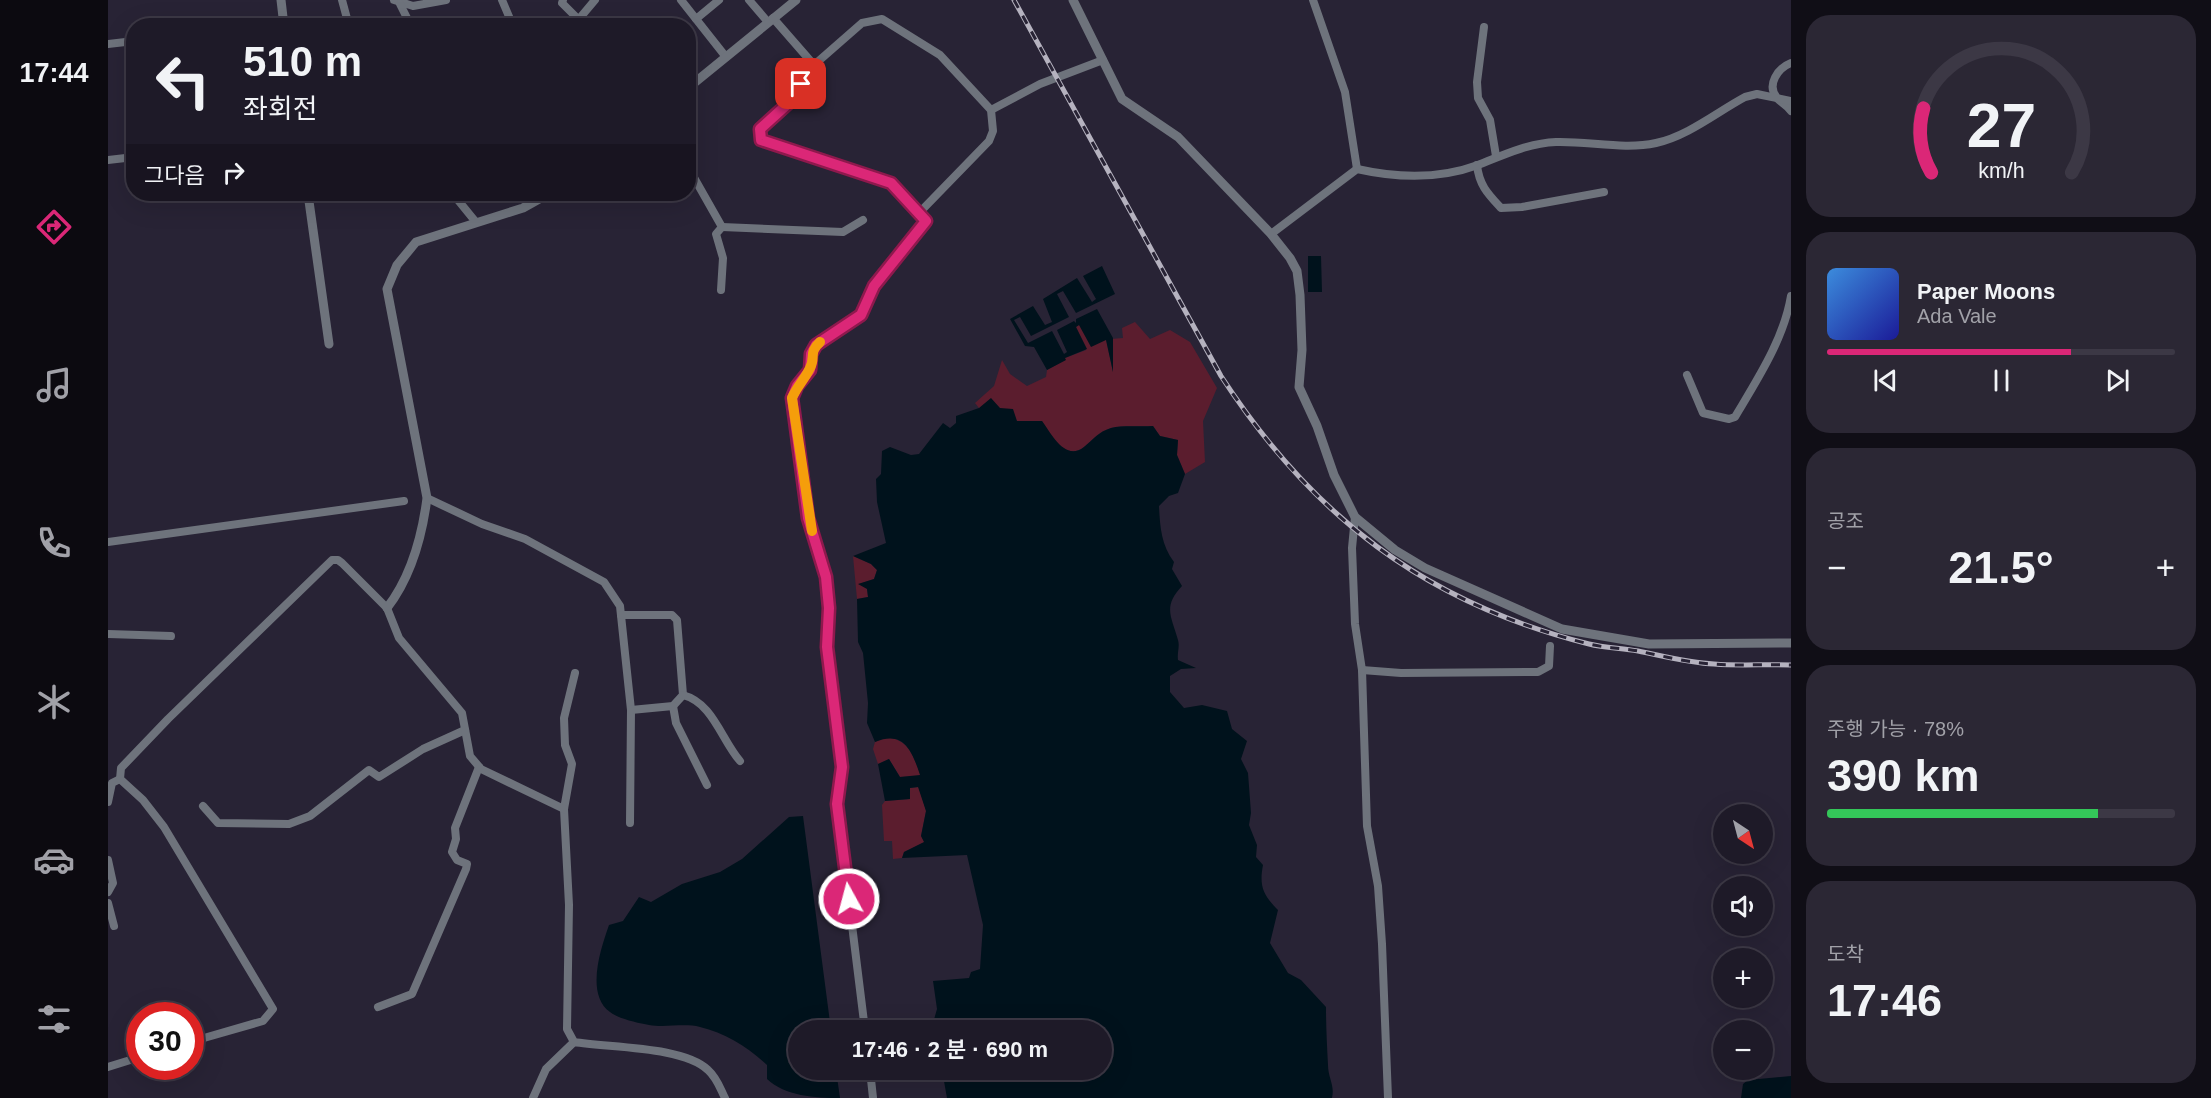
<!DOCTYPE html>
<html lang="ko">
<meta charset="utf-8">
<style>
:root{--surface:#1e1a28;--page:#2b2734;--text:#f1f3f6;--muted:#a1a1a8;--line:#3c3845;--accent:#db2777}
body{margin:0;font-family:Helvetica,"Noto Sans KR",sans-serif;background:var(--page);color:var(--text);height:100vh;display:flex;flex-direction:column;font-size:22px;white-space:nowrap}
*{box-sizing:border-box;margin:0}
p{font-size:20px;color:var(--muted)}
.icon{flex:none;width:33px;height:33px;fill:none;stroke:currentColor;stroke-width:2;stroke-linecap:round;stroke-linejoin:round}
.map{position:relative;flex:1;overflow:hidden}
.sheet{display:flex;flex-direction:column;gap:15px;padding:15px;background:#100e16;width:420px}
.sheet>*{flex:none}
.guide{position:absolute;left:18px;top:18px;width:570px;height:183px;border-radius:24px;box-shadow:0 6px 24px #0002,0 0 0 2px var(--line);background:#1e1a28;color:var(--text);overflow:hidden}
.needle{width:39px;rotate:144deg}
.fabs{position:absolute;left:1605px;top:804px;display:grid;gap:12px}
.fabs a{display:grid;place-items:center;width:60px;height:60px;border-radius:50%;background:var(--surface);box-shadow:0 6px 24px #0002,0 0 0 2px var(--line);font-size:30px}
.speed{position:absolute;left:18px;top:1002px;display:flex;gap:12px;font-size:30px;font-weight:700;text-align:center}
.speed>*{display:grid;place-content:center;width:78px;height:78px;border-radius:50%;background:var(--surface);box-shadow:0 6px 24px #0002,0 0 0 2px var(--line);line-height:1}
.speed .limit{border:9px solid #d22;background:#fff;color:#111}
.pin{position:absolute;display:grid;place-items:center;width:51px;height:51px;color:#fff;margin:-26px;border-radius:12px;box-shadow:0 3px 9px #0006}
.me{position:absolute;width:66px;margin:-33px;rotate:353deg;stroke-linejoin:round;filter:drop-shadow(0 0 4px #0008)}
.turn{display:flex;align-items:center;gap:21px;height:126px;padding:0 18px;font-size:27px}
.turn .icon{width:78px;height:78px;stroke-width:2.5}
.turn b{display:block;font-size:42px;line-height:51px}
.then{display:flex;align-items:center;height:57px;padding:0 18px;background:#0003;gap:12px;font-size:22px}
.big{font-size:45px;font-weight:600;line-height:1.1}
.sheet .card{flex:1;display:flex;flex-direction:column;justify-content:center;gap:9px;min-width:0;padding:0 21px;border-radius:24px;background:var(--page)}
.sheet .dial{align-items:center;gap:0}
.dial svg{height:156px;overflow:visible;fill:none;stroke:var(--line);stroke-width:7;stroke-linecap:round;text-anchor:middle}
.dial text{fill:var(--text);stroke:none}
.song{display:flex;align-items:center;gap:18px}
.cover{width:72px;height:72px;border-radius:9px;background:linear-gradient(135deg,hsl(210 70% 55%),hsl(240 70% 35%))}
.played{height:6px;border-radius:3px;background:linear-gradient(90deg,var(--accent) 70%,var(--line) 70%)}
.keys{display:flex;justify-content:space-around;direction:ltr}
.heat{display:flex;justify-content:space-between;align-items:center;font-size:33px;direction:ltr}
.charge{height:9px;border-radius:4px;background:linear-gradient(90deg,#34c759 78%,var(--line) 0)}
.trip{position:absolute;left:680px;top:1020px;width:324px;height:60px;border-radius:30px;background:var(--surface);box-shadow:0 6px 24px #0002,0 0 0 2px var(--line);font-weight:600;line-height:60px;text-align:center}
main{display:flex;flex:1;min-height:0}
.tab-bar{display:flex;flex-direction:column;width:108px;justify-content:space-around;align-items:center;background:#0c0a10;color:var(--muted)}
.tab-bar .icon{width:42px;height:42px}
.tab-bar .selected{color:var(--accent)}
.tab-bar b{font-size:27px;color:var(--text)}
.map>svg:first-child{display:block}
.green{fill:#5b1d2e}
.water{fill:#00121c}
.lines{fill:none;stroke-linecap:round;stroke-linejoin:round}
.minor{stroke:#6e737c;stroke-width:8}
.tertiary{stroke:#6e737c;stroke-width:9}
.rail-casing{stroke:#b5b2bf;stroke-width:5}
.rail{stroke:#282335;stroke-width:3;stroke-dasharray:9;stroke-linecap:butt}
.route-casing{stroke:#8e194d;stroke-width:15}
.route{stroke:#db2777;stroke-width:10}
.slow{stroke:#f59e0b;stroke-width:10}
</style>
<main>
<nav class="tab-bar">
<b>17:44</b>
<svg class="icon selected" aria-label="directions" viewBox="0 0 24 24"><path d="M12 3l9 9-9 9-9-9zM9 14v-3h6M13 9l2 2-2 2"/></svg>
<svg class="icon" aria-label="music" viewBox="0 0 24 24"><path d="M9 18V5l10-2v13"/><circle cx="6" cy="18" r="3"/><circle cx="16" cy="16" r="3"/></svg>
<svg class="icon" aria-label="phone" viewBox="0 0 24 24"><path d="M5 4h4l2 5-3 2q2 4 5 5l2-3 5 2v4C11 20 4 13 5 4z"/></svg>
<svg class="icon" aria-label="climate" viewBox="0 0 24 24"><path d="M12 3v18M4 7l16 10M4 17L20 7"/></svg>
<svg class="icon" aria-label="car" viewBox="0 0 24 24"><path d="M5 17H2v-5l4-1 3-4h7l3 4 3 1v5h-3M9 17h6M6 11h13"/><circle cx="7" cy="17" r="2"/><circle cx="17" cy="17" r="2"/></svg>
<svg class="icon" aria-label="filters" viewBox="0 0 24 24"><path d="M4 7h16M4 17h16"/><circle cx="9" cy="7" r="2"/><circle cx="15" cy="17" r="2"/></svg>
</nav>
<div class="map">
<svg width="1683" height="1098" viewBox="0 0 1683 1098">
<rect width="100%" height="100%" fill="#282335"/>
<!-- green -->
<g class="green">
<path d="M1027,322L1042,339L1062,330L1082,342L1109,388L1095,421L1097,462L1077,474L1069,455L1070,440L1052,436L1045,426C1032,427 1015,425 1003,428C990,432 986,439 976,447C957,462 942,434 934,421H909L871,408L867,403L886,386L894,360L902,374L919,386L938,377L939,370L957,360V358L978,350L968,327L971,325L998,339L1005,372L1003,339L1015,338L1014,328Z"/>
<path d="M745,556L763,564L769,570L766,579L751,584L759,588L760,597L749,599Z"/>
<path d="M778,737C801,739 806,757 813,776L792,777L781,759L770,764L765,749L767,742Z"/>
<path d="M811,787L818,811L813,836L817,842L796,852L794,858L785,859L784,841H776L774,805L777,801L802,799V788Z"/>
</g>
<!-- water -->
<g class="water">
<path d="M1200,256H1213L1214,292H1200Z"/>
<path d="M994,266L1007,294L968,313L955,291L949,294L961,317L923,336L912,317L906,320L920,343L944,331L956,354L959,352L949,330L966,321L968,323V319L989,309L1005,338V372L998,340L983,347L971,325L968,327L979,349L957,358L958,360L939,370L926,347L917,346L902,319L925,306L937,325L944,322L935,299L969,278L984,302L988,299L975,276Z"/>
<path d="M883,398L892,408L905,409L909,421H934C943,433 957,462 976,447C986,439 990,432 1003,428C1015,425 1032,427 1045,426L1052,436L1070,440L1069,455L1077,474L1070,493L1061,496L1051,506C1052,526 1053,545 1066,562L1064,569L1074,586C1054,607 1064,617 1070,640C1072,646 1069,653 1070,660L1088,668L1073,669L1062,676V692L1076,708L1094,705L1119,711L1124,729L1139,741L1133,759L1140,773L1143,813L1141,825L1149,845L1148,857L1155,865C1151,886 1155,895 1170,910L1162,943L1180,973L1193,980L1218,1007C1218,1027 1219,1046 1220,1065C1220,1078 1227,1085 1224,1098H839L834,1070H993V1030H826L825,1023L829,1009L825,981L861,978L863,972L872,969L875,925L859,855L794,858L796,852L816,842L813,836L818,811L810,787L802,788V799L777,801L770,764L781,759L792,777L812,775C804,751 796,730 767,742L759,723L760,703L755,653L750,642L749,599L760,597L759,589L750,584L766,579L769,570L763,564L745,556L778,543L769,502L768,479L773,474L774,451L782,447L803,455L811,454L835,423L842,428L848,423V416L871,408Z"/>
<path d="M695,816L723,1030H690V1070H728L732,1098C707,1098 677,1096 659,1079V1065C640,1047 617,1033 592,1027C576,1023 557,1028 541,1025C530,1023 511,1019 502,1012C477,994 493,948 501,925L515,921L531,897L543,902L574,884L612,872L634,859L681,817Z"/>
<path d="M1683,1076V1098H1633L1635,1084L1640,1080Z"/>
</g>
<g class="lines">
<!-- minor -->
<g class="minor">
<path d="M234,0L241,26"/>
<path d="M286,0L305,6L338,0"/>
<path d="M394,0L405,26"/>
<path d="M455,0L454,3L477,26"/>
<path d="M573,0L618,57"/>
<path d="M641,0L659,21"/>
<path d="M1205,0L1237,92L1249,169"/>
<path d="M292,4L303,26"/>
<path d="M665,18L706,65"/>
<path d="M471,19L487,0"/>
<path d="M588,19L611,0"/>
<path d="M145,26L175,22"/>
<path d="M1376,27L1369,82L1370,98L1382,120L1388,156"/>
<path d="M0,44L26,41"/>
<path d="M1683,63C1670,68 1658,85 1669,98C1673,103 1679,105 1683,111"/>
<path d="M883,110L932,84L995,60"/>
<path d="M0,160L26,157"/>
<path d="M1369,165C1371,185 1380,194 1393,208L1414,207L1496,192"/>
<path d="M580,167L614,227L608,234L615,258L613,290"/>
<path d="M345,194L367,221"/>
<path d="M614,227L735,232L755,220"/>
<path d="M1163,234L1249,169C1289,178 1332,179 1370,165C1395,155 1421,143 1448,142C1481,141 1516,150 1548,143C1580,136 1609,112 1637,97L1649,94L1683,101"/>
<path d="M1579,375L1595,413L1621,419L1627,417C1649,380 1676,339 1683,296"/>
<path d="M319,498L374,524L417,539L496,582L512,606L523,710L522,823"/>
<path d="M1247,517L1244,548L1247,624L1254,670L1259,826L1270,886L1274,944L1280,1098"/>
<path d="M0,542L296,501"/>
<path d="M513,615H564L569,620L575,695L565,706L523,710"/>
<path d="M0,634L63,636"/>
<path d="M1254,670L1293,673L1430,672L1441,666L1442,646"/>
<path d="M467,673L456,718L457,745L464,764L456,809L461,905L459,1029L466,1042C501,1048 575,1046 600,1070C609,1078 612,1088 617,1098"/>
<path d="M575,695C605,703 613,739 632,761"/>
<path d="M565,706L568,723L599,785"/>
<path d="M0,802L4,783L12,779"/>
<path d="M95,806L110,823L181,824L202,816L261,770L271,777L315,749L357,730"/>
<path d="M0,860L5,883L0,892"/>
<path d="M0,903L6,926"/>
<path d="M270,1007L304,994L358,869L359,864L349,860L344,852L348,839L347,828L371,767"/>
<path d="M757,1030L729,804L734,767L719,647L721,608L718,577L700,517L684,398L689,386L702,370L703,354L708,345L753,315L766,286L818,221L812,212L881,141L885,131L883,110L832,55L774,19L754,23L706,65L684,100L650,134L653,140L783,183L812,212"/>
<path d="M82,1042L155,1021L165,1009L56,827L35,800L12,779L13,768L60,719L224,560H230L234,563L279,608L291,638L354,713L362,756L373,769L456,809"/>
<path d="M0,1067L32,1057"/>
<path d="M762,1070L765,1098"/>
<path d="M425,1098L438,1069L466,1042"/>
</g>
<!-- tertiary -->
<g class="tertiary">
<path d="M173,0L176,26"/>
<path d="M965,0L1014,99L1070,137L1163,234L1182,258L1189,271L1192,295L1194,350L1191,387L1209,426L1226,475L1247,517L1287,550L1317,568L1454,629L1541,644L1683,643"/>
<path d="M580,88L688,0"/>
<path d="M200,194L221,344"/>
<path d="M279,608C303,577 314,537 319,498L279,289L289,265L308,242L415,208L440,194"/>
</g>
<defs>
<path id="rail" d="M906,0L1113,376C1204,516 1317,603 1481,644C1497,648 1514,648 1530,651C1555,656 1581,663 1606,664C1631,666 1658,664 1683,665"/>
</defs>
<!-- rail casing -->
<use href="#rail" class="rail-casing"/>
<!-- rail -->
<use href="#rail" class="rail"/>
</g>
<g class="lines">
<defs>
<path id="route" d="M693,84L684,100L652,129L653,140L783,183L818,221L766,286L753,315L708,345L703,354L702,370L689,386L684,398L700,518L718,577L721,608L719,647L734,767L729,804L741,899"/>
</defs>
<!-- route casing -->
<use href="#route" class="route-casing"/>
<!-- route -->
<use href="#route" class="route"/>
<!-- slow -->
<path class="slow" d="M704,531L684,398C689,386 697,379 702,368C708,357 700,353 712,342"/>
</g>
</svg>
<div class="fabs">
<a><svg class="needle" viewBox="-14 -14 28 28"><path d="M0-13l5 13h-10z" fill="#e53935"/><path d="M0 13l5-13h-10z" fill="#a1a1a8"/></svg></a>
<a><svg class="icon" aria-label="sound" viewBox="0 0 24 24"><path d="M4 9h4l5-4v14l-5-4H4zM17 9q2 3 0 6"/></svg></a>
<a>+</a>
<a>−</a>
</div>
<div class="speed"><div class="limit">30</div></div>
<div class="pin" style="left:693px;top:84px;background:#d93025"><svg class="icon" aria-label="arrive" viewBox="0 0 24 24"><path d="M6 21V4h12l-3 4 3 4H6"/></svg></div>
<svg class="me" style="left:741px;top:899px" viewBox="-20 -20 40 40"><circle r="17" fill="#db2777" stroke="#fff" stroke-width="3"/><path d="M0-11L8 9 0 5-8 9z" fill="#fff"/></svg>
<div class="trip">17:46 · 2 분 · 690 m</div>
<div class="guide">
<div class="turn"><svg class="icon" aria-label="left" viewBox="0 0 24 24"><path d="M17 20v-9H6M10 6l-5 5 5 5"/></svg><div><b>510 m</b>좌회전</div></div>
<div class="then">그다음<svg class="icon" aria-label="right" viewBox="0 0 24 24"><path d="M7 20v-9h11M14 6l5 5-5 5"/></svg></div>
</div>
</div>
<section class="sheet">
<div class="card dial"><svg viewBox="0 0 100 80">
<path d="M14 69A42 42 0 1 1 86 69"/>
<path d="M14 69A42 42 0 0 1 10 36" stroke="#db2777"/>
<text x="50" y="56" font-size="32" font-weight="700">27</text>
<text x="50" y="72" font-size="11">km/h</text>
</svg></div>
<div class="card">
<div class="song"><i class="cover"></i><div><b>Paper Moons</b><p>Ada Vale</p></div></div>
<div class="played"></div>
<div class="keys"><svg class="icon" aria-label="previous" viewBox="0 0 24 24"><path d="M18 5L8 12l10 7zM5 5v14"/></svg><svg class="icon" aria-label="pause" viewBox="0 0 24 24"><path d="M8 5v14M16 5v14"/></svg><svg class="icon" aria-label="next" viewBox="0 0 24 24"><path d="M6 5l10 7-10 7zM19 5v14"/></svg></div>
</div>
<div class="card"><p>공조</p>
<div class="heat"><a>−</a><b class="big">21.5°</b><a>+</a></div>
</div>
<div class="card"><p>주행 가능 · 78%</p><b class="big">390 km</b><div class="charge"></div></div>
<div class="card"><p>도착</p><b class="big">17:46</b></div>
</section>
</main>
